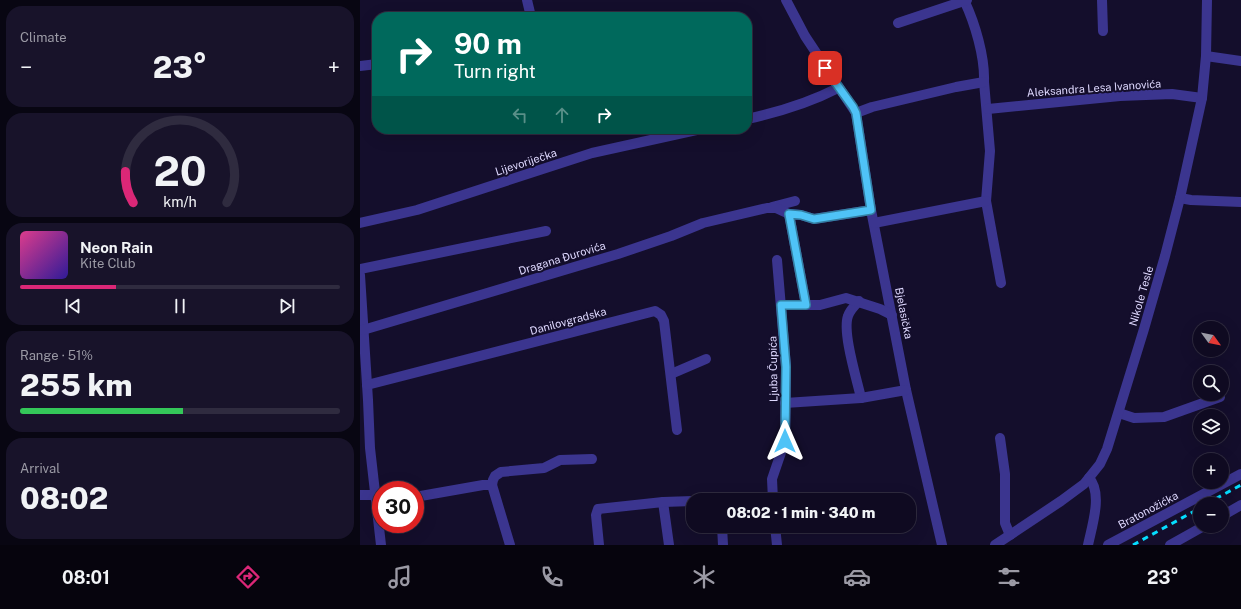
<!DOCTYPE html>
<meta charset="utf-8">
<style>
:root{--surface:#0f0a21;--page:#18132a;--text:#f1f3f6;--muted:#9b9aa5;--line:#2f2b3f;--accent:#db2777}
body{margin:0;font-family:"Public Sans",sans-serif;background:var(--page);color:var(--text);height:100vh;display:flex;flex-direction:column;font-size:15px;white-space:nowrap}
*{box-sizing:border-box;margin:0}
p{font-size:13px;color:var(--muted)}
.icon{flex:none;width:22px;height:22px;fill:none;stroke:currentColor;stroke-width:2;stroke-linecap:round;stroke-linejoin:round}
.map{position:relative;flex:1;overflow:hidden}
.sheet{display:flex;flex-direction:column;gap:6px;padding:6px;background:#080612;width:360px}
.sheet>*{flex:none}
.banner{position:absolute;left:12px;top:12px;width:380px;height:122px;border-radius:16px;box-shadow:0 4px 16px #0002,0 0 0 1px var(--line);background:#00695c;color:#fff;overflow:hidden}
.needle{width:26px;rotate:123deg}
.controls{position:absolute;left:833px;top:321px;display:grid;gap:8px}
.controls a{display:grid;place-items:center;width:36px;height:36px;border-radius:50%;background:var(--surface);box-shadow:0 4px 16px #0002,0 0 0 1px var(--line);font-size:20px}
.speed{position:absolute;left:12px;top:481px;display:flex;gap:8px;font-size:20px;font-weight:700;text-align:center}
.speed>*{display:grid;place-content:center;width:52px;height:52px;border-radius:50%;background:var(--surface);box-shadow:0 4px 16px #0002,0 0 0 1px var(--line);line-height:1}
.speed .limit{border:6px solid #d22;background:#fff;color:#111}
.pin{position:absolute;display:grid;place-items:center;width:34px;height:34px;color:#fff;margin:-17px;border-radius:8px;box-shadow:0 2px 6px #0006}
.me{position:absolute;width:44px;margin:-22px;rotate:0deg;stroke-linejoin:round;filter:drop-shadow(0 0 3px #0008)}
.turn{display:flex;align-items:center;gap:14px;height:84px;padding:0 16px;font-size:18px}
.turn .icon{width:52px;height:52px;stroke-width:2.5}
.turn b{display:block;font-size:28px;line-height:34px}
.lanes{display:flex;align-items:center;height:38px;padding:0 16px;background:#0003;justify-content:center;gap:20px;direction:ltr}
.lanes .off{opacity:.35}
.big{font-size:30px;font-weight:800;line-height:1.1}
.sheet .card{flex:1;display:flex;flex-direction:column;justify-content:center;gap:6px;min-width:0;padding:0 14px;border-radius:16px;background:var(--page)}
.sheet .dial{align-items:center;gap:0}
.dial svg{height:104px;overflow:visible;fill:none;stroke:var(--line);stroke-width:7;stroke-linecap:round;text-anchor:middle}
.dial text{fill:var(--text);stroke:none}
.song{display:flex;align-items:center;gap:12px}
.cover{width:48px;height:48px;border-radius:6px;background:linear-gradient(135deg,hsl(330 70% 55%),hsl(250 70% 35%))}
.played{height:4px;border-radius:2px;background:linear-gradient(90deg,var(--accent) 30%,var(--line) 30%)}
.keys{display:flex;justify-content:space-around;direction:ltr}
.heat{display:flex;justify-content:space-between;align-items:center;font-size:22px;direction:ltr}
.charge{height:6px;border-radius:3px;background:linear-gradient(90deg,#34c759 51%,var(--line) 0)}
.trip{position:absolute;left:326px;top:493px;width:230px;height:40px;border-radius:16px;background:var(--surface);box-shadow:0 4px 16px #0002,0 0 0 1px var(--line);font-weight:800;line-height:40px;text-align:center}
.dock{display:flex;height:64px;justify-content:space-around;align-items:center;background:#06040d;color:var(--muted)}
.dock .icon{width:28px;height:28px}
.dock .active{color:var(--accent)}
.dock b{font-size:18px;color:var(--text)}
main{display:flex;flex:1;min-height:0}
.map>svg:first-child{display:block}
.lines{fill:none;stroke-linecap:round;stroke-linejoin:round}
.minor{stroke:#3b358f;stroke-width:10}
.rail{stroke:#05deff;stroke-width:3;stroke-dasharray:6 5;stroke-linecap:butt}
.route-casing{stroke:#337fa1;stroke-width:10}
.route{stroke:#4fc3f7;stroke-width:7}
.labels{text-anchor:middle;stroke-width:4;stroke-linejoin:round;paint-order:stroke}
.street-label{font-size:11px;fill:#dfd9ff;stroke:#140e2c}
</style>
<main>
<section class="sheet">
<div class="card"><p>Climate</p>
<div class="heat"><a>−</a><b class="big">23°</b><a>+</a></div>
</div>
<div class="card dial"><svg viewBox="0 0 100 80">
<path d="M14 69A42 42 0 1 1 86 69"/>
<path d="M14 69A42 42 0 0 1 8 45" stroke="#db2777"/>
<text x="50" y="56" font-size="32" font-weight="700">20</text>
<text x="50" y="72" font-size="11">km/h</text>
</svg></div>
<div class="card">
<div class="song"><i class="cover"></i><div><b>Neon Rain</b><p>Kite Club</p></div></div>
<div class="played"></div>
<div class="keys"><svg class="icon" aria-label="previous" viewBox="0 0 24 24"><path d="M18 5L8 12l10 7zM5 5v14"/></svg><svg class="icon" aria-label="pause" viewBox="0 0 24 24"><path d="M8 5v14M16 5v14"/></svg><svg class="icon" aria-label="next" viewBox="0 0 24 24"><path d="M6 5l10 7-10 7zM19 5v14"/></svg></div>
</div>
<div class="card"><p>Range · 51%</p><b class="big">255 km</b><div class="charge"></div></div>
<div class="card"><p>Arrival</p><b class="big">08:02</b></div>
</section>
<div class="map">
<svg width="881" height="545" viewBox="0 0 881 545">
<rect width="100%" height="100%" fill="#140e2c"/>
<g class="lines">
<!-- minor -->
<g class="minor">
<path d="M167,0L171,17"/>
<path d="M426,0L445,36L496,113L511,210L546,390L582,545"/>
<path d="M604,0C615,23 625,57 624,82L630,151L626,201L641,283"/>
<path d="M742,0L743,31"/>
<path d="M538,23L607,0"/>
<path d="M846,56L881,61"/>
<path d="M0,66L17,64"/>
<path d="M628,109L760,96L812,94L842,98"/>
<path d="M496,113L512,107L596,87L624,82"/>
<path d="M387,119C419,112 449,103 478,88"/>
<path d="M820,198L831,200L881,202"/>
<path d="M412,207L435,201"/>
<path d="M429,214L446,305"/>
<path d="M0,223L57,210L232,153L341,129"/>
<path d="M514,223L626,201"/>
<path d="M0,269L186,231"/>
<path d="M0,275L8,400L10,448L21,545"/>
<path d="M499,301C495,305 490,310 488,316C482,332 497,380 501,398"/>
<path d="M421,305H460L486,298L520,309L532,315"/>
<path d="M3,330L258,254L311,236L343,223L407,208H416L429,214L441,215L454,219L511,210"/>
<path d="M311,374L346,359"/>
<path d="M7,385L295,311L301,315L304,321L317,430"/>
<path d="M425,403L501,398L546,390"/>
<path d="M759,413L774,418L804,417L860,397"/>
<path d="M640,438L645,474V523L650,535"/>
<path d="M132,485L133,480L135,476L141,472L184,468L200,460L232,459"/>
<path d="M0,495H14"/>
<path d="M55,497L123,485H132L150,545"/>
<path d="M352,500H353"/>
<path d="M413,500L412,479L425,441L426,367L417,260"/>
<path d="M303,502L309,545"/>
<path d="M862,516L881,505"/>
<path d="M362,526L363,545"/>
<path d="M415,526L417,545"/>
<path d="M239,545L236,515L238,509L303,502L333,501"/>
<path d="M635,545L701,501L724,484L740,464L747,449L784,329L805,256L820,198L842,98L846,56L847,0"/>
<path d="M728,545C732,526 743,493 729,478"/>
<path d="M748,545L881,474"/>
<path d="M810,545L844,526"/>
</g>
<!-- rail -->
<g class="rail">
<path d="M846,504L881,485"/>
<path d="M773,545L840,508"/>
</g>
</g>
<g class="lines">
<defs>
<path id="route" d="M425,441L426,367L421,305H446L429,214L441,215L454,219L511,210L496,113L493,107L465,68"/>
</defs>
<!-- route casing -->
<use href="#route" class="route-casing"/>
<!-- route -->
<use href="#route" class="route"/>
</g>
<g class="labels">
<!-- street labels -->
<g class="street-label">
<text transform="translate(734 88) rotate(-4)" y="4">Aleksandra Lesa Ivanovića</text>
<text transform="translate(166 162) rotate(-18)" y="4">Lijevoriječka</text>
<text transform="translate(202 258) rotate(-17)" y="4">Dragana Đurovića</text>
<text transform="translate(781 296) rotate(-74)" y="4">Nikole Tesle</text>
<text transform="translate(544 313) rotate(79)" y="4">Bjelasička</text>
<text transform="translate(208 321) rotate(-15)" y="4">Danilovgradska</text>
<text transform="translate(413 369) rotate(-91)" y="4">Ljuba Čupića</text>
<text transform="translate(788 510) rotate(-28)" y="4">Bratonožićka</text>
</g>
</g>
</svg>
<div class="controls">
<a><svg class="needle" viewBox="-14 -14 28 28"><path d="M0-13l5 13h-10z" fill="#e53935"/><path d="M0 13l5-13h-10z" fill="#9b9aa5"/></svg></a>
<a><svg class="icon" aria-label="search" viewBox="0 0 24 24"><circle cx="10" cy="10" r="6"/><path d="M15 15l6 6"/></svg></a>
<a><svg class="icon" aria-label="layers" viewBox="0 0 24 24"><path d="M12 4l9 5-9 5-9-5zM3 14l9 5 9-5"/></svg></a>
<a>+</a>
<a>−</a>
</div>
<div class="speed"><div class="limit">30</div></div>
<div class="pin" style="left:465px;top:68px;background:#d93025"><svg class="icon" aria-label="arrive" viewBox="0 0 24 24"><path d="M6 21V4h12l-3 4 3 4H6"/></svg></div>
<svg class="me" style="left:425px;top:441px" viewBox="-20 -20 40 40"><path d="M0-17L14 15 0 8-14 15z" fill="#4fc3f7" stroke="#fff" stroke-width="4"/></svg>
<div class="trip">08:02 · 1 min · 340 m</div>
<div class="banner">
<div class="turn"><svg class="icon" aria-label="right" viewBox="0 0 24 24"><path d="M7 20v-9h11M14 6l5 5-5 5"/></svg><div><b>90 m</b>Turn right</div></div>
<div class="lanes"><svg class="icon off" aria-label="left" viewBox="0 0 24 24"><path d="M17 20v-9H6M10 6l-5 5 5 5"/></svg><svg class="icon off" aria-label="ahead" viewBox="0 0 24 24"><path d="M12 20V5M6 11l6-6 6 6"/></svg><svg class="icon" aria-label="right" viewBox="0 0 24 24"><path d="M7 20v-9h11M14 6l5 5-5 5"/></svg></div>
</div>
</div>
</main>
<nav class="dock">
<b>08:01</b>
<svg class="icon active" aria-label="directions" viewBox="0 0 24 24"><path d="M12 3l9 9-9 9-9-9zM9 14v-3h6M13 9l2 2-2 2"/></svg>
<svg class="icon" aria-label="music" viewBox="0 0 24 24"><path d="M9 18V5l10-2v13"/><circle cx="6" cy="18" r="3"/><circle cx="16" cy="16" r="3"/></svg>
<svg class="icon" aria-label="phone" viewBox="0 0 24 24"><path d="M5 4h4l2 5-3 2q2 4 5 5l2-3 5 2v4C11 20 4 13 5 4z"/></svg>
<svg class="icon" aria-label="climate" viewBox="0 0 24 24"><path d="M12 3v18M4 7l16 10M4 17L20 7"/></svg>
<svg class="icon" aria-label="car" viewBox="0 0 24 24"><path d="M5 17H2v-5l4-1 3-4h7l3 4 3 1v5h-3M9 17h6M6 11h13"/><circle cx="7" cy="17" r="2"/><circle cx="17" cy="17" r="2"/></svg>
<svg class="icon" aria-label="filters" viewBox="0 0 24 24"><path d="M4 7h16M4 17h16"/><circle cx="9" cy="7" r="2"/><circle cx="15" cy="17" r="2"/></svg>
<b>23°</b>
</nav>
